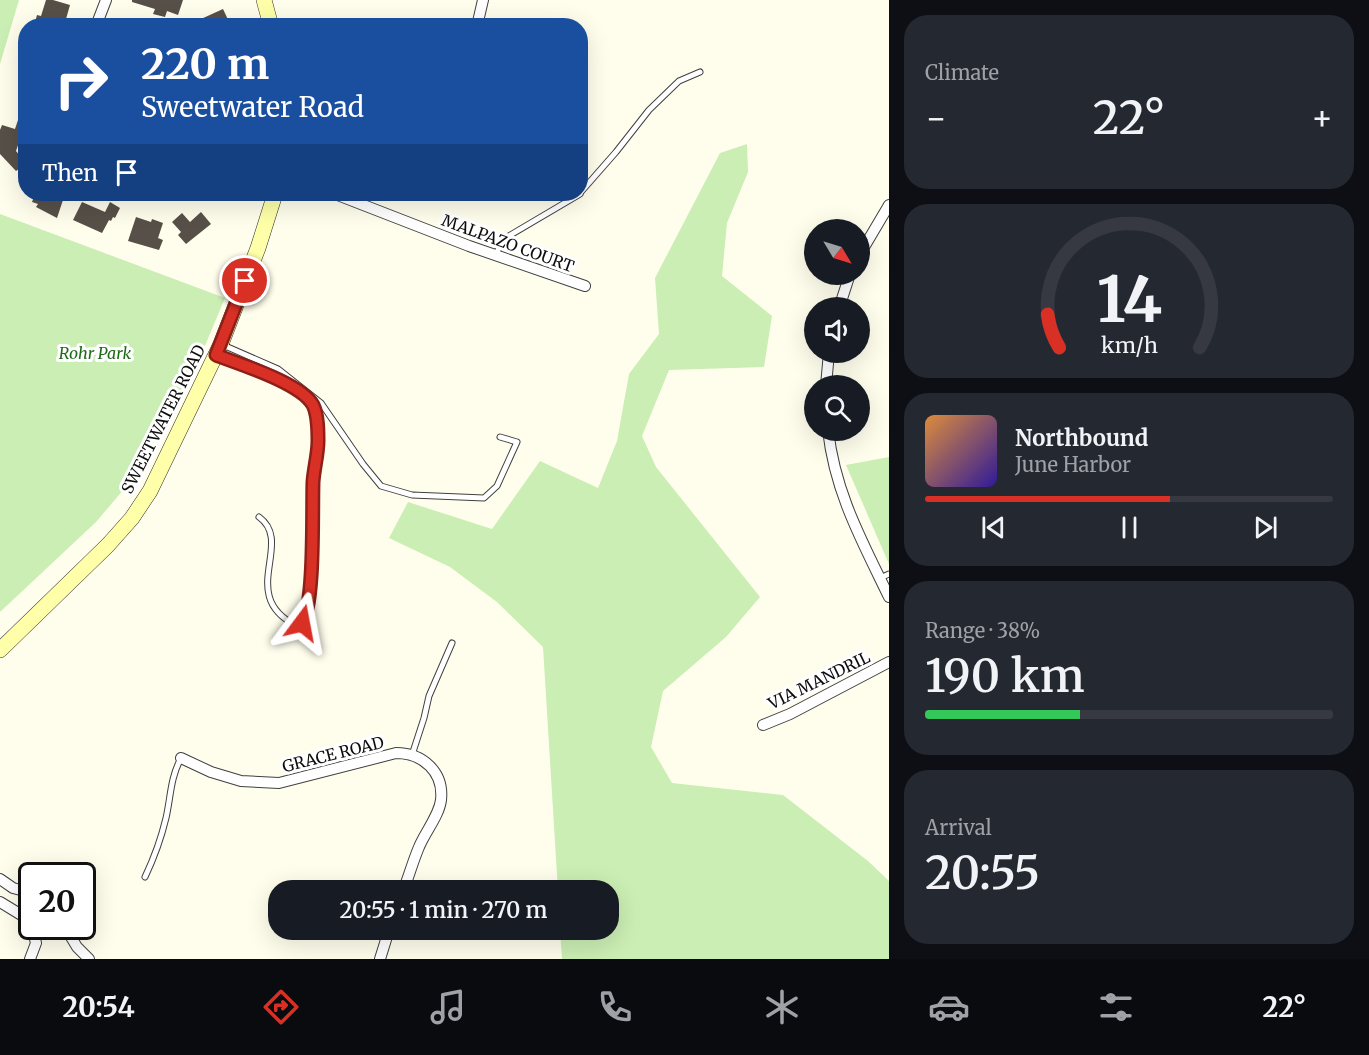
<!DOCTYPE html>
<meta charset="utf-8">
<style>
:root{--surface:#171b24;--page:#242831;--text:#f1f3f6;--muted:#9ea1a6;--line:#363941;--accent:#d93025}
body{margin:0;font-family:Merriweather,serif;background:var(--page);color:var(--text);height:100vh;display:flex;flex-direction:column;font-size:22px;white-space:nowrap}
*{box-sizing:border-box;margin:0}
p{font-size:20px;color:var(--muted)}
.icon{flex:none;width:33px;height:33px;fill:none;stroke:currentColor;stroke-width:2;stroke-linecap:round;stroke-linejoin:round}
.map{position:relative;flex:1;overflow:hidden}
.side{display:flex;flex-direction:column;gap:15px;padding:15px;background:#0d0f14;width:480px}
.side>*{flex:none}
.hud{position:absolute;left:18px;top:18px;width:570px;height:183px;border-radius:24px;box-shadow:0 6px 24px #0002;background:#1a4fa0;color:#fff;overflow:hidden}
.needle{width:39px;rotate:128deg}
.buttons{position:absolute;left:804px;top:219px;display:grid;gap:12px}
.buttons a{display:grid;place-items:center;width:66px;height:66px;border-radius:50%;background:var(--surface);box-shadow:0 6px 24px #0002;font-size:30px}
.speed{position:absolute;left:18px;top:862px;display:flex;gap:12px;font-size:30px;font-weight:700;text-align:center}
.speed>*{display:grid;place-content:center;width:78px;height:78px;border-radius:50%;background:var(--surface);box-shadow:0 6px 24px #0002;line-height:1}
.speed .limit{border:3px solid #111;border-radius:9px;background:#fff;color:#111}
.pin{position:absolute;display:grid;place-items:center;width:51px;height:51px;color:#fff;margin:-26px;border:3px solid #fff;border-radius:50%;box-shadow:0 2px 6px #0007}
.me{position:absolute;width:66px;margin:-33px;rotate:13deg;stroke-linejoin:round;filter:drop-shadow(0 0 4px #0008)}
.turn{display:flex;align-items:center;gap:21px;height:126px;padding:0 24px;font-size:27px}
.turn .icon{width:78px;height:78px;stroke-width:2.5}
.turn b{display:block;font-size:42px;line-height:51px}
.then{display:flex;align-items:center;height:57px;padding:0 24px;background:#0003;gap:12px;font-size:22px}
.big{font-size:45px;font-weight:600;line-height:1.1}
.side .tile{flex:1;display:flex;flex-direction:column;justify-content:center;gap:9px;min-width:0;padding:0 21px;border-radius:24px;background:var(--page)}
.side .dial{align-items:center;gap:0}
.dial svg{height:156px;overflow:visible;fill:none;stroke:var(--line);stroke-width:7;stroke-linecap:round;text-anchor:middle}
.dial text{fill:var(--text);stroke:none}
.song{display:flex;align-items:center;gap:18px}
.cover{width:72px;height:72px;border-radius:9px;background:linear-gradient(135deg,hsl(30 70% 55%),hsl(250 70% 35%))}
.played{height:6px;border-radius:3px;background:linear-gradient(90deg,var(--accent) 60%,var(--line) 60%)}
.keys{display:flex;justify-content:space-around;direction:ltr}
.heat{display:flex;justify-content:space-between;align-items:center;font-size:33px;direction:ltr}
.charge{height:9px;border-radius:4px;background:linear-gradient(90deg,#34c759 38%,var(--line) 0)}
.trip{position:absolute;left:268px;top:880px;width:351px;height:60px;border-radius:24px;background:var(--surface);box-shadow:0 6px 24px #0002;font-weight:600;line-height:60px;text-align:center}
.menu{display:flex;height:96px;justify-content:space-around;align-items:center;background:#090b0e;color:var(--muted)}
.menu .icon{width:42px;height:42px}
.menu .on{color:var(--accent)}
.menu b{font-size:27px;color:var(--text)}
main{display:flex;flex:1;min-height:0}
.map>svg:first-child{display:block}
.green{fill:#caeeb3}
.building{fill:#575048}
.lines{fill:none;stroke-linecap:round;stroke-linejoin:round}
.lane-casing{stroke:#404040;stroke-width:7}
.street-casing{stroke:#404040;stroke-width:12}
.secondary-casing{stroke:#2f2f2f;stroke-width:16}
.lane{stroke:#fff;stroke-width:5}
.street{stroke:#fff;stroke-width:10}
.secondary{stroke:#feffa8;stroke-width:15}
.route-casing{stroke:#8d1f18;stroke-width:15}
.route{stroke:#d93025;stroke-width:10}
.labels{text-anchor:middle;stroke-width:6;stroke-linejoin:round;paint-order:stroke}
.street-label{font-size:16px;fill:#0d0d0d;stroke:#fff}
.park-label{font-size:16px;font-style:italic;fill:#1e6b17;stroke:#fff}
</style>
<main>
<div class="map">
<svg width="889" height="959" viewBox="0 0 889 959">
<rect width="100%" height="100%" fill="#fffeed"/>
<!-- green -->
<g class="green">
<path d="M0,0H19L0,64Z"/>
<path d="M747,144L748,172L727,223L722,276L772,316L764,367L669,370L642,436L656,467L760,597L726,637L663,691L651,747L672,783L783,795L868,861L889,881V959H562L560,930H609V891H558L543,647L497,602L450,567L389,538L408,502L492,529L540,461L598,488L617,441L629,374L659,334L655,278L720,153Z"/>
<path d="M0,214L225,298L204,348L135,476L96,522L0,612Z"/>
<path d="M889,457V564L846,465Z"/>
</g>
<!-- building -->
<g class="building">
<path d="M46,0H53L70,5L64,26H34L37,15L41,16Z"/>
<path d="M132,0H183L178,15L167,11L165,17L153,14L155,9L132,2Z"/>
<path d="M223,9L231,26H203L201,19Z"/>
<path d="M24,102L26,122L16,151L26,163V168L21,171L19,169L16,171L0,154V130L2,125L15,129Z"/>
<path d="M35,194H65L57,218L36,207L38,204L32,202Z"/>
<path d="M82,202L105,212L110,202L120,208L115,218L113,217L111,221L109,220L102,233L73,220Z"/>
<path d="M201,212L211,224L186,244L178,235L181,232L172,222L182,213L190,222Z"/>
<path d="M136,217L151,222L152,219L163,223L158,238L163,240L159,250L128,241Z"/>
</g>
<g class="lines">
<defs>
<g id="lane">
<path d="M580,193L616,152L649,110L679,81L700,72"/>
<path d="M496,255L502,240L580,194"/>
<path d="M223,345L278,369L321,403L363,464L381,486L412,495L484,498L497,486L517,442L500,437"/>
<path d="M217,355L283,382L298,390L314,405L317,420L318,441L313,481L310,586L306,617L302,623L297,626C236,596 295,543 259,517"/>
<path d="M880,578L889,574"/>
<path d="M412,755L424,718L429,696L452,643"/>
<path d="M145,877C154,858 161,839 166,818C171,796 170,779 181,758"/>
</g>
<g id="street">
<path d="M96,26L106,0"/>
<path d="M477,26L483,0"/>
<path d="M335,194L469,246L585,286"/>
<path d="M860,254L889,205"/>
<path d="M839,308L850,274"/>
<path d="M826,386L829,352"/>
<path d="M828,430C835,493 862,541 889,597"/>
<path d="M763,725L790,714L889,662"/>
<path d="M181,758L211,772L241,781L279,783L396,753C423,753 444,772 441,800C439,816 425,832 419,847C413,861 409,876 403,891"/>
<path d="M0,879L13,888L32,893"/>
<path d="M0,902L23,916L32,926"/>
<path d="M65,927L77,947L89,959"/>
<path d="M30,959L36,943L32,927"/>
<path d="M380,959L389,930"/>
</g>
<g id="secondary">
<path d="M264,0L271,26"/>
<path d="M0,650L108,545L132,518L150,491L221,344L258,248L275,194"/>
</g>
</defs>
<!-- lane casing -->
<use href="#lane" class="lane-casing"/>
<!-- street casing -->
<use href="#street" class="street-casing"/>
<!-- secondary casing -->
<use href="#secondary" class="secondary-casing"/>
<!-- lane -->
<use href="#lane" class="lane"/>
<!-- street -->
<use href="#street" class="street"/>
<!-- secondary -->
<use href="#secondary" class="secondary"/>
</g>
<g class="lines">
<defs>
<path id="route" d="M245,281L216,355C239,364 301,383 313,405C318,415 318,430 318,441C318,454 314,468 313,482C312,510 315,605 302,623"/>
</defs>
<!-- route casing -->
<use href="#route" class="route-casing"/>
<!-- route -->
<use href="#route" class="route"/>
</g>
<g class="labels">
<!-- street labels -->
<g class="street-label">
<text transform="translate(508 243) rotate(20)" y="6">MALPAZO COURT</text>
<text transform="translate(163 419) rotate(-63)" y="6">SWEETWATER ROAD</text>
<text transform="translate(819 680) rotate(-26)" y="6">VIA MANDRIL</text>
<text transform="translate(333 754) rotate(-14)" y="6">GRACE ROAD</text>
</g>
<!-- park labels -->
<g class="park-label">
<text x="95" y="359">Rohr Park</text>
</g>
</g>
</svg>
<div class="buttons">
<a><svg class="needle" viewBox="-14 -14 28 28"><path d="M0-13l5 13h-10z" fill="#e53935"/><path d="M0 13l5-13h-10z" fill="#9ea1a6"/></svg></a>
<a><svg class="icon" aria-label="sound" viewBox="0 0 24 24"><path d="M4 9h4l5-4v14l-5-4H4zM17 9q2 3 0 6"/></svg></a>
<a><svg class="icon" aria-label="search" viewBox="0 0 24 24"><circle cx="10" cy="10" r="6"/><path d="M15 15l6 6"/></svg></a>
</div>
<div class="speed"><div class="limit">20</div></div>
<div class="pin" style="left:245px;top:281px;background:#d93025"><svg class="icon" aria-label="arrive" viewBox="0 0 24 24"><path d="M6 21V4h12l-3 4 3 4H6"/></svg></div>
<svg class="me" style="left:302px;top:623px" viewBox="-20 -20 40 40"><path d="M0-17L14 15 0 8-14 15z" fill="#d93025" stroke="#fff" stroke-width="4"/></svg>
<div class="trip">20:55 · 1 min · 270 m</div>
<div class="hud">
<div class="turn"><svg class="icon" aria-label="right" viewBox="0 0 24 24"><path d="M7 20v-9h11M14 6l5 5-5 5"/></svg><div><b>220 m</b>Sweetwater Road</div></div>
<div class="then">Then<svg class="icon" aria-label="arrive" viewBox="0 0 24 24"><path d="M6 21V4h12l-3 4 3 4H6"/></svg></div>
</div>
</div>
<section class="side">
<div class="tile"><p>Climate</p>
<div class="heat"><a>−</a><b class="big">22°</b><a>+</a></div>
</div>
<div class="tile dial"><svg viewBox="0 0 100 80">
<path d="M14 69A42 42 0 1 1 86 69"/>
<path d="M14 69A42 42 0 0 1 8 52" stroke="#d93025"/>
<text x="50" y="56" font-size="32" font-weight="700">14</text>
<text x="50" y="72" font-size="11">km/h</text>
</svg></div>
<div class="tile">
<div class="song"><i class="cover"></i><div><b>Northbound</b><p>June Harbor</p></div></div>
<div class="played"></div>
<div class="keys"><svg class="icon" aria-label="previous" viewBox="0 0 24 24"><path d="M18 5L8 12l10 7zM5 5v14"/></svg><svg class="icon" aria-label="pause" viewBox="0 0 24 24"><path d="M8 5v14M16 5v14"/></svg><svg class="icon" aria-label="next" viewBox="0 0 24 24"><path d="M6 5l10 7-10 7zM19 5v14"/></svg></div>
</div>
<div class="tile"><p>Range · 38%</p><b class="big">190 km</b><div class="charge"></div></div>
<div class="tile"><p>Arrival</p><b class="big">20:55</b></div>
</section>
</main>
<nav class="menu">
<b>20:54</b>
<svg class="icon on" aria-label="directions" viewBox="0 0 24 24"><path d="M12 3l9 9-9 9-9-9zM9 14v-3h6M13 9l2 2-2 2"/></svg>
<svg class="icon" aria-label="music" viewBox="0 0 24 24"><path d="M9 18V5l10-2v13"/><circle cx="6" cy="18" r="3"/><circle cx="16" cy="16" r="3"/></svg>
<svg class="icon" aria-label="phone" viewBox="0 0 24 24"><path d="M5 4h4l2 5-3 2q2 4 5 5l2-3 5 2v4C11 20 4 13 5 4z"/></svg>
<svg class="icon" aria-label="climate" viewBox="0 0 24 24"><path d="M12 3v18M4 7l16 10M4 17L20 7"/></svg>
<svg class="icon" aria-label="car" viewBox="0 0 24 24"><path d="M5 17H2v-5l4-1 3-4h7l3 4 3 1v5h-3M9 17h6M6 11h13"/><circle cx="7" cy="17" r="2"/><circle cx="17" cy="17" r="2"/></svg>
<svg class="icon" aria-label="filters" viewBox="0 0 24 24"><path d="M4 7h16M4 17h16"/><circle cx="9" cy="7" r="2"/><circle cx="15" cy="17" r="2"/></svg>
<b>22°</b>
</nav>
